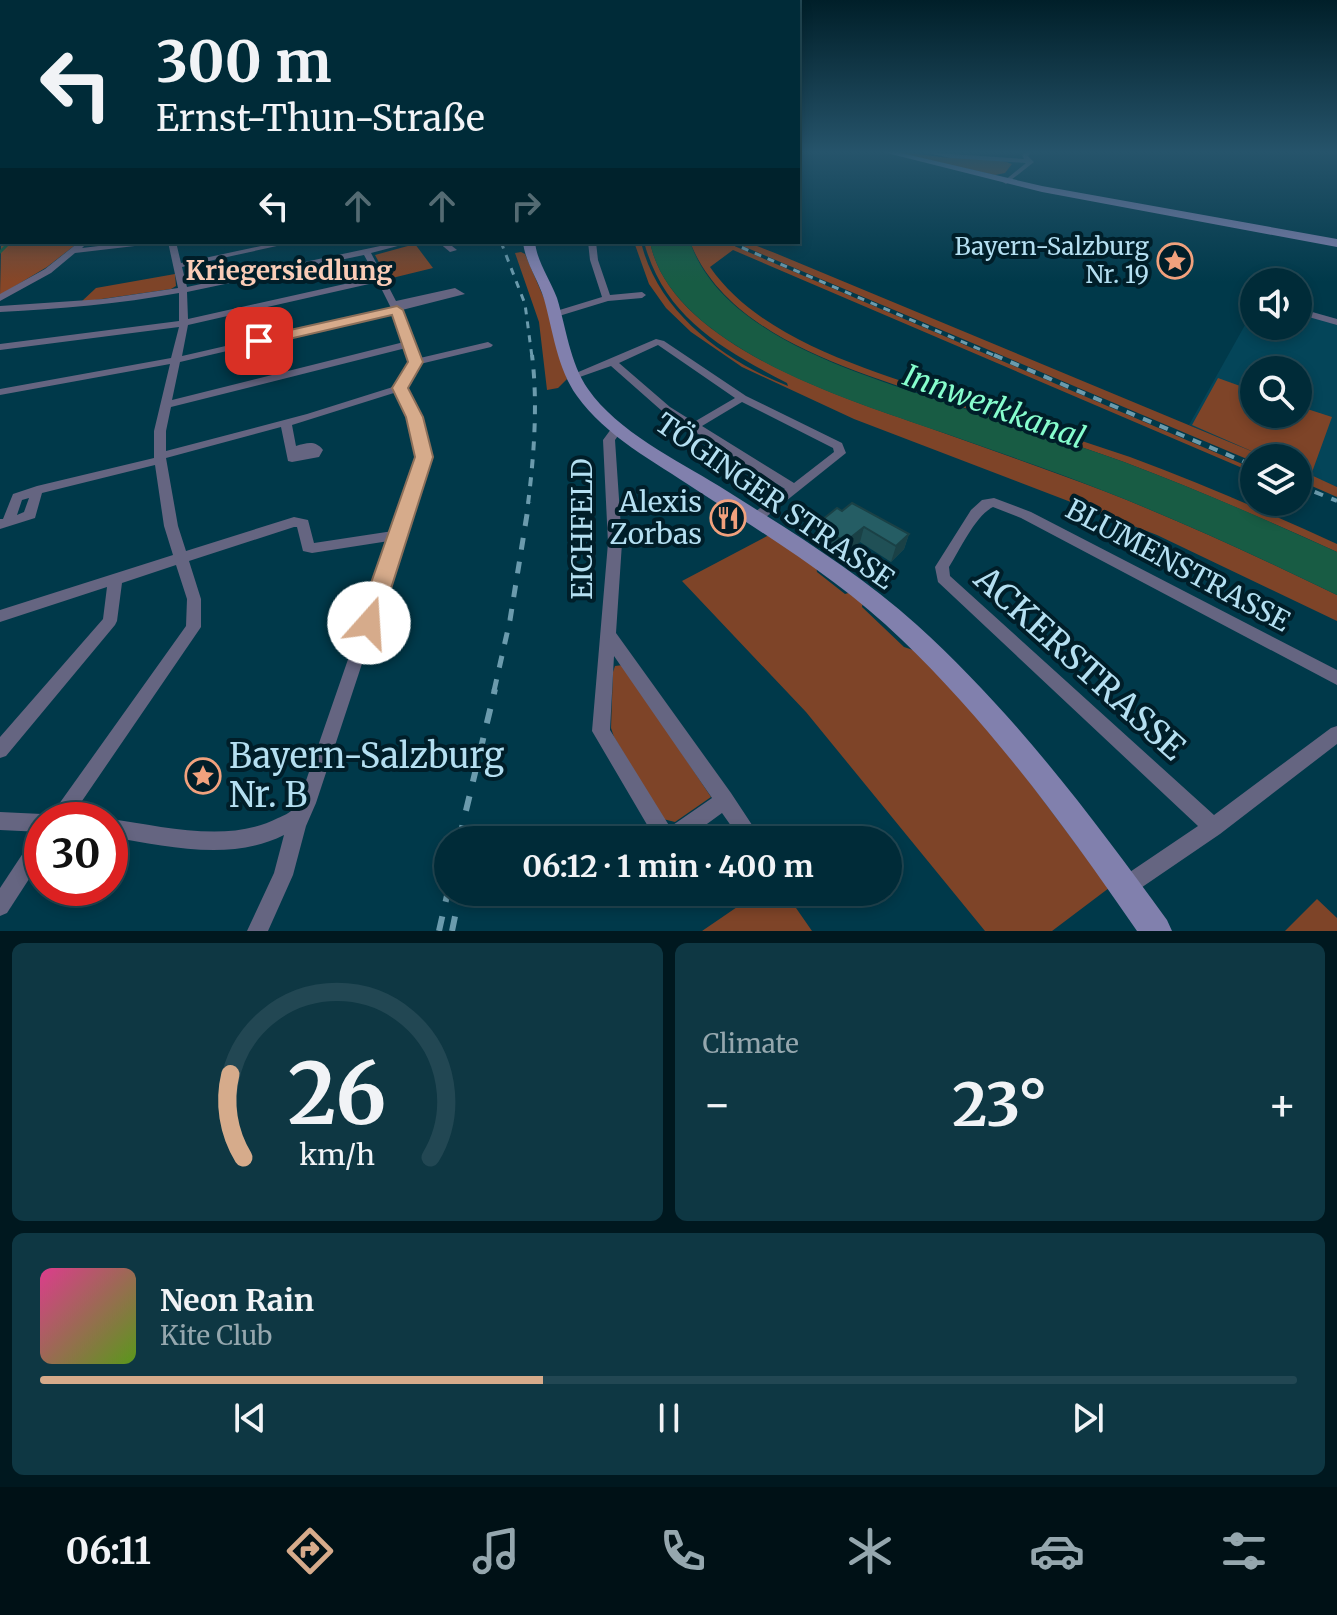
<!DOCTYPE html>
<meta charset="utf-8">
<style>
:root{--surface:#002b38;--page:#0e3743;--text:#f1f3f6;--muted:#95a7ae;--line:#224753;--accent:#d6ab8b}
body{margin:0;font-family:Merriweather,serif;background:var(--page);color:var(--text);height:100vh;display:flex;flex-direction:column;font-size:30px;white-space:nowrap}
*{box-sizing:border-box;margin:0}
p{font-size:26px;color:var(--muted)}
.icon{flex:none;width:44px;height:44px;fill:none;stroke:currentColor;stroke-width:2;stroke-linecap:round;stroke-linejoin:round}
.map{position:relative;height:931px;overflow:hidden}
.panel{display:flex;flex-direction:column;gap:12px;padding:12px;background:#00181f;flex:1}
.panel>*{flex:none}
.top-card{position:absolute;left:0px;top:0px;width:800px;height:244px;box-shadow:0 4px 12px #0003,0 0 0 2px var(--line);background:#002b38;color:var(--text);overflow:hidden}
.controls{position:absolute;left:1240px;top:268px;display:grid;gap:16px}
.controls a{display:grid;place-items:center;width:72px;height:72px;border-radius:50%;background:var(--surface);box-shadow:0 4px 12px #0003,0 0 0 2px var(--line);font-size:40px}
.speed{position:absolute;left:24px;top:802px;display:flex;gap:16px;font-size:40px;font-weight:700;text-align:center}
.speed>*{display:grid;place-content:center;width:104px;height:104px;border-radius:50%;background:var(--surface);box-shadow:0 4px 12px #0003,0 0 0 2px var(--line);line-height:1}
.speed .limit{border:12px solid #d22;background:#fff;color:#111}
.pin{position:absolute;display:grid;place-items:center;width:68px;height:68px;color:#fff;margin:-34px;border-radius:16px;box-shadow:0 4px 12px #0006}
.me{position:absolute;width:88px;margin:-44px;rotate:19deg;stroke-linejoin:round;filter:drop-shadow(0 0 6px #0008)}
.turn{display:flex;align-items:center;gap:28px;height:168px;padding:0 24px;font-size:36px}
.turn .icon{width:104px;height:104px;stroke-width:2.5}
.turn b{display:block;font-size:56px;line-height:68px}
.lanes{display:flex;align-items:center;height:76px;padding:0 24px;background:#0003;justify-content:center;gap:40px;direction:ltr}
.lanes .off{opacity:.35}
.big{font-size:60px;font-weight:700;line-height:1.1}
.panel .widget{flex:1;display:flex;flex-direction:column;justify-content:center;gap:12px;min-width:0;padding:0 28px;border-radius:12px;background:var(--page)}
.panel .dial{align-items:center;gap:0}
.dial svg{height:208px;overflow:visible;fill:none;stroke:var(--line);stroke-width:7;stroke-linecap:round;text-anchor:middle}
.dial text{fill:var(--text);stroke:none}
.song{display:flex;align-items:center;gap:24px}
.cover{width:96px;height:96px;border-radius:12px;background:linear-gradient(135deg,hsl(330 70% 55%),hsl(90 70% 35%))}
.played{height:8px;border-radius:4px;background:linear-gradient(90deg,var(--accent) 40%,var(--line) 40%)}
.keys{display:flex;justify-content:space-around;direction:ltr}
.heat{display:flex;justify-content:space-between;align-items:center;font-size:44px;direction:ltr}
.panel .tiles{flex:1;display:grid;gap:12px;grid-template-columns:1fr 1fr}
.widget:last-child{grid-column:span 2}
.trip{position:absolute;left:434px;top:826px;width:468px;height:80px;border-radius:40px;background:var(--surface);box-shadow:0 4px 12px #0003,0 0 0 2px var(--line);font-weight:700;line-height:80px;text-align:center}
.dock{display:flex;height:128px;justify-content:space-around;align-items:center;background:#001116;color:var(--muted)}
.dock .icon{width:56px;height:56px}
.dock .current{color:var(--accent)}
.dock b{font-size:36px;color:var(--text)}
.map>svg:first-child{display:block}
.built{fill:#044559;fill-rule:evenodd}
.green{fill:#7e4428}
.forest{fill:#874627}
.water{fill:#185c44}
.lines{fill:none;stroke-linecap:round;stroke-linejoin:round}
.stream{stroke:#185c44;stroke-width:3}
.street{fill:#656581;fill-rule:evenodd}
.secondary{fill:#8180ad;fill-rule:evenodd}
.rail-far3{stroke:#6b9bad;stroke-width:3;stroke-dasharray:7 7;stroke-linecap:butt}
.rail-far2{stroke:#6b9bad;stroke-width:4;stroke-dasharray:9 9;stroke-linecap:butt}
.rail-far1{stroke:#6b9bad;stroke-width:5;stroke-dasharray:12 12;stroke-linecap:butt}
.rail{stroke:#6b9bad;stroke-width:6;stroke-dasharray:15 15;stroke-linecap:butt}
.wall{fill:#205056}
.shaded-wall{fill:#1a4146}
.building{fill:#255d64;stroke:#1a4146;stroke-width:2}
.route{fill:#d6ab8b;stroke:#8b6f5a;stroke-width:2}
.labels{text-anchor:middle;stroke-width:8;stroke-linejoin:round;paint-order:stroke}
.far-poi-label{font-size:24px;fill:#b4dff1;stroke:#001e29;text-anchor:end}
.far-neighbourhood-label{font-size:26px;font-weight:bold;fill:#faccb7;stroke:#001e29}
.street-label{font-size:28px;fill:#b4dff1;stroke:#001e29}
.poi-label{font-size:28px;fill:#b4dff1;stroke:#001e29;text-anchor:end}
.water-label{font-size:30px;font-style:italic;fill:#86fdcd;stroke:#001e29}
.near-street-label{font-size:34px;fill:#b4dff1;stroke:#001e29}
.near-poi-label{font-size:34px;fill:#b4dff1;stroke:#001e29;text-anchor:start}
</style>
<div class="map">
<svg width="1337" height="931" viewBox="0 0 1337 931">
<rect width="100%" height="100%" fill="#00394a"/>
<!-- built -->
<path class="built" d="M1298,308L1337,319V487L1298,471V458H1268L1189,425L1254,309V326H1298ZM1254,370H1298V414H1254Z"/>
<!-- green -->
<g class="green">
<path d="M891,152C913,152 933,157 955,158C974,160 993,156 1012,164L1005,173L995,175Z"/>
<path d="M634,242H641C657,311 724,361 788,386L787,383C722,349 664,317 644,242H650C671,347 850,400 938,431C994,451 1049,470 1104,491C1183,522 1261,558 1337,595V621L1157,535L854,419L742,367L691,332L666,308L649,284Z"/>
<path d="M690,242H725L1254,469V473L733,250L710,267C763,344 883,374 969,403C1022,421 1076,439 1130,457C1200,483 1269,513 1337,544V552C1266,520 1196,489 1124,462C1066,441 1008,423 950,403C861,373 728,339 690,242Z"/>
<path d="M733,242H747L775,253L1263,456L1192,425L1218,378L1254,391V414H1298V406L1332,417L1311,475L1337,487V497L1298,480V458H1254V462Z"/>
<path d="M415,244L433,268L388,279L375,255Z"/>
<path d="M521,252L525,254L546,303L567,379L558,388L547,390L539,322L515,253Z"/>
<path d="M175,274L176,286L171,289L81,302L96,288Z"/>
<path d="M769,535L816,566L817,572L845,594L852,592L863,601L862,607L904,647L916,651L986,724L1109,888L1052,931H985L806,712L682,581Z"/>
<path d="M623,665L711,797L675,822L663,819L614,737L611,728L613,672L615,666Z"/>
<path d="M759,892L770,908L787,895L812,931H702Z"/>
<path d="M1317,899L1337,918V931H1285Z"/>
</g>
<!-- forest -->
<path class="forest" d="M2,203V242H79L47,267L0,295Z"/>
<!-- water -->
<path class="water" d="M650,242H690C723,337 864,375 950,404C1008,423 1066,441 1124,462C1196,489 1267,520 1337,552V595C1261,558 1183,522 1104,491C1051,470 997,452 944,433C855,402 671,348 650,242Z"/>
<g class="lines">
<!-- stream -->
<path class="stream" d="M0,252L10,242"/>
<!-- street -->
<g class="street">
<path d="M922,152L1024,159L1022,155L1025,152H1031L1028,156L1034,162L1006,184L1003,182L1004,181L1026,163L951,158Z"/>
<path d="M0,162L2,163V167L0,166Z"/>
<path d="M79,242H88L82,248L132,242H156L152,244L75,253L51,273L0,301V294L45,269Z"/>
<path d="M168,242H176L181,263L280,242H295L182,267L187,287L399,242H413L371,253L396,301L455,288L465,294L402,310L420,358L488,342L493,345L491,347L420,364L405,388C419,411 428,434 429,461L316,803L306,826L293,875L268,931H247L274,873L284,835C230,862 167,846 110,837V820H107L110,819C163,826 228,844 278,818C283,816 290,813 293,809C296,806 297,802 300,798L389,541L312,553L303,551L297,527H294L189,561L201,599V627L69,820H42V832L0,830V812L42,814L49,818L186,626L187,599L176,565L122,583L117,621L115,625L6,756L0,758V737L103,619L107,587L0,622V610L173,555L164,526L155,465L42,493L35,518L0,529V519H3L13,494L37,486L154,458V431L170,364L0,395V389L171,358L179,327L0,350V344L179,321V293C119,304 60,309 0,312V306L103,299L178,288ZM364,255L376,277L188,319L187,292ZM378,282L391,308L182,356L188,325ZM393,312L404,342L172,400L180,362ZM406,348L410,358V366L396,386L307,414L166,451V431L171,407ZM397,392L414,433L417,461L393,531L314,543L308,520L294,517L186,551L178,526L166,458L281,427L288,461L292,462L319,457L323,450C315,440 307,443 296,446L292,425ZM29,498L24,512L17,515L22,500Z"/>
<path d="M438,242H447L457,250L450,252Z"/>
<path d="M588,242H596L598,260L610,295L642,292L646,295L642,298L608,301L559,316H553V312L602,297L590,260Z"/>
<path d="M1298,308L1337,319V325L1298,314Z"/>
<path d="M656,339L664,341L746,396L842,443L846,453L761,521H751L750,518L751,515L785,489L662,411L611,366L574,379L569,376ZM658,345L735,398L694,422L670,407L619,363ZM742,402L833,448L834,452L794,483L702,426Z"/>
<path d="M618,424L624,427L615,440L622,543L616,633L731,793L762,840H741L722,813L685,840H656L592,731L608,543L603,440L614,425ZM614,656L712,798L670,827L610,730Z"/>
<path d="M994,498L1031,512L1337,670V685L1021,518L993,507C975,516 960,550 949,567L950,576L1214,815L1331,728L1337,726V744L1220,834L1132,894L1125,897L1118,894L1115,887L1118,880L1198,826L938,582L935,567L971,510L982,500Z"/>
<path d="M42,832V859L7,913L0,916V888L35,835Z"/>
</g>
<!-- secondary -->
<g class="secondary">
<path d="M883,152H897L1042,186L1337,239V247L1042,192Z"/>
<path d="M523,242H535C537,262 550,279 557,298C566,327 570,363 588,389C618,432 675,459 719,486C787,529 857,571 917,625C1013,712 1091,815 1167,920L1172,931H1137C1066,828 992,726 901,639C840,580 766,535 695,489C655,462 605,436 577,396C557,368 553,331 544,299C538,279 525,262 523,242Z"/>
</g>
<!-- rail-far3 -->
<g class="rail-far3">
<path d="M501,242L525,304L532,357"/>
<path d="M729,242L998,357"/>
</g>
<!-- rail-far2 -->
<g class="rail-far2">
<path d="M994,355L1254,466"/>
<path d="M1298,485L1337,501"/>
<path d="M528,504C534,455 538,404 532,355"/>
</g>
<!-- rail-far1 -->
<path class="rail-far1" d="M494,691L510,620L529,502"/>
<!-- rail -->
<g class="rail">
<path d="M459,840L495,689"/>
<path d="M439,931L448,891"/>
<path d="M452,931L460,892"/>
</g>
</g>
<!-- wall -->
<path class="wall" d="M842,511L909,534L904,549L891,562L860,542L842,558L814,540L817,524Z"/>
<!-- shaded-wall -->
<g class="shaded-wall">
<path d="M864,527L860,542L842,558L845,542Z"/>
<path d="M909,534L904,549L891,562L896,546Z"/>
</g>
<!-- building -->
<path class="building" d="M852,503L909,534L896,546L864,527L845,542L817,524L837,508L842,511Z"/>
<!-- sky -->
<linearGradient id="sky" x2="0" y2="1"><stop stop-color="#001f29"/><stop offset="0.54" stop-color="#26546b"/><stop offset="1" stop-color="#26546b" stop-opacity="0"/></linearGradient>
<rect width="1337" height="282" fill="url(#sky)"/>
<!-- route -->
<path class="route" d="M397,306L403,310L423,362L408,388L423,417L433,457L380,623L377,629L369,632L361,629L357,623L415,457L406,417L392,388L408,362L392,315L259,346L252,341L259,337Z"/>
<!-- icons -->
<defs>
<symbol id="sight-ring" viewBox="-11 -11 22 22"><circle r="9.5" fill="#001e29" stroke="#f1a17d" stroke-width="1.5"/><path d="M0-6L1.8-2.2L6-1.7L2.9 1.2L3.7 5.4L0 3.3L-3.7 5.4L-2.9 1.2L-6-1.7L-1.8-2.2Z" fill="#f1a17d"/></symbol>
<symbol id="restaurant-ring" viewBox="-11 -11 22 22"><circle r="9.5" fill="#001e29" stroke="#f1a17d" stroke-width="1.5"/><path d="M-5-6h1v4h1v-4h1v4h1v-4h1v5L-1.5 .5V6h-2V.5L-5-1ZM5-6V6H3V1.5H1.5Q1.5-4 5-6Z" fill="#f1a17d"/></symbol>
</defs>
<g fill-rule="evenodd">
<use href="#sight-ring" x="1155" y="241" width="40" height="40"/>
<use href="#restaurant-ring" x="708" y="498" width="40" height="40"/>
<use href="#sight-ring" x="183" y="756" width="40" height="40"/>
</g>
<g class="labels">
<!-- far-poi labels -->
<g class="far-poi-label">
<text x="1149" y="255">Bayern-Salzburg<tspan x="1149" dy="28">Nr. 19</tspan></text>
</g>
<!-- far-neighbourhood labels -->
<g class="far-neighbourhood-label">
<text x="289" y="280">Kriegersiedlung</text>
</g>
<!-- street labels -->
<g class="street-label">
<text transform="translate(775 501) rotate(35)" y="10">TÖGINGER STRASSE</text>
<text transform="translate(582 529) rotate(-90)" y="10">EICHFELD</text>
<text transform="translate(1178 565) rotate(28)" y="10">BLUMENSTRASSE</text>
</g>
<!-- poi labels -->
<g class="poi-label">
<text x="702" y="512">Alexis<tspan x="702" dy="32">Zorbas</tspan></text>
</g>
<!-- water labels -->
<g class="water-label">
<text transform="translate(994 407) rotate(20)" y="10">Innwerkkanal</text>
</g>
<!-- near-street labels -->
<g class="near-street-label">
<text transform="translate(1080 663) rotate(42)" y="12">ACKERSTRASSE</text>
</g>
<!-- near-poi labels -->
<g class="near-poi-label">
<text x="229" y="768">Bayern-Salzburg<tspan x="229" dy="39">Nr. B</tspan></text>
</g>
</g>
</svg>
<div class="controls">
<a><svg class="icon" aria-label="sound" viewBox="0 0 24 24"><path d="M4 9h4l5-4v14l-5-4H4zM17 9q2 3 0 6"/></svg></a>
<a><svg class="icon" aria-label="search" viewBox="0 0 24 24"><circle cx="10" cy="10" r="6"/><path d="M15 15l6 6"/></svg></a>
<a><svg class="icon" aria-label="layers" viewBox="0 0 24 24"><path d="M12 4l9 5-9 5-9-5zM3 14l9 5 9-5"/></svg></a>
</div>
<div class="speed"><div class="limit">30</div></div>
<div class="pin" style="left:259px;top:341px;background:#d93025"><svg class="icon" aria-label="arrive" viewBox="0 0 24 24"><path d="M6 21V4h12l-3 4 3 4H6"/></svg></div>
<svg class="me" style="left:369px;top:623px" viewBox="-20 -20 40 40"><circle r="19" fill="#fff"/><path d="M0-13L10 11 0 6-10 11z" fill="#d6ab8b"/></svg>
<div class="trip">06:12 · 1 min · 400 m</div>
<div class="top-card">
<div class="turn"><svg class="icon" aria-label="left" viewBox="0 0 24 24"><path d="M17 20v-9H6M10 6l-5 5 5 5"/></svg><div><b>300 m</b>Ernst-Thun-Straße</div></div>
<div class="lanes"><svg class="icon" aria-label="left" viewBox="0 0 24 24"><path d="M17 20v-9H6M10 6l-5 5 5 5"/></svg><svg class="icon off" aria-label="ahead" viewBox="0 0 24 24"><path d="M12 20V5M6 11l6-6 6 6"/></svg><svg class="icon off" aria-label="ahead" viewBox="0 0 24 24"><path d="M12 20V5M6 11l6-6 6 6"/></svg><svg class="icon off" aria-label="right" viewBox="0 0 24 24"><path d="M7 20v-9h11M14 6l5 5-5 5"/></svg></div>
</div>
</div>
<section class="panel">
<div class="tiles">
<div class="widget dial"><svg viewBox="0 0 100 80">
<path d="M14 69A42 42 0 1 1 86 69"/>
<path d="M14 69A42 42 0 0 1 9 37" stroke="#d6ab8b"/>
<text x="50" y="56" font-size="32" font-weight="700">26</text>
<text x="50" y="72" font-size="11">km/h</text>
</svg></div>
<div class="widget"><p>Climate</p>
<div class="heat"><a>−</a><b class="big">23°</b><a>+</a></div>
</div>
<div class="widget">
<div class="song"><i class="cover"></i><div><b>Neon Rain</b><p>Kite Club</p></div></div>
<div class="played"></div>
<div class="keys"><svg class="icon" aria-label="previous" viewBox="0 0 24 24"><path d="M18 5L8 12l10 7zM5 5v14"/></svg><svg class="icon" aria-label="pause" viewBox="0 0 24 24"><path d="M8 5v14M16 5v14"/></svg><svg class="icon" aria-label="next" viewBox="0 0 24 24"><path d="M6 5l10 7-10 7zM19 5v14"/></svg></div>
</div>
</div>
</section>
<nav class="dock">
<b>06:11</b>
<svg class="icon current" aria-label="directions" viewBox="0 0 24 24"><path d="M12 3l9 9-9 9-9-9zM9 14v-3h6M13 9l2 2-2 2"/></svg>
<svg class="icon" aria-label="music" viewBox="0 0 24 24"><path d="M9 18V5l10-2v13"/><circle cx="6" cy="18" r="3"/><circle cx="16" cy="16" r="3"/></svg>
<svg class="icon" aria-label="phone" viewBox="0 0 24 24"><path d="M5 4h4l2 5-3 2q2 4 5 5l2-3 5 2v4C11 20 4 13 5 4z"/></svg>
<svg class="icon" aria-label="climate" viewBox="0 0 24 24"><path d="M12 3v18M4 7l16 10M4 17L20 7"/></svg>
<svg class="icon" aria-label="car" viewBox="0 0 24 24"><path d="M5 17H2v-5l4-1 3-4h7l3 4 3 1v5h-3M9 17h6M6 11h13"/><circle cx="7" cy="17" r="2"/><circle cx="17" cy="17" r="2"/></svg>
<svg class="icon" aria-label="filters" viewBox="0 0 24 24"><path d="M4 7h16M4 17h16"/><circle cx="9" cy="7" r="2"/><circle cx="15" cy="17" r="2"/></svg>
</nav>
